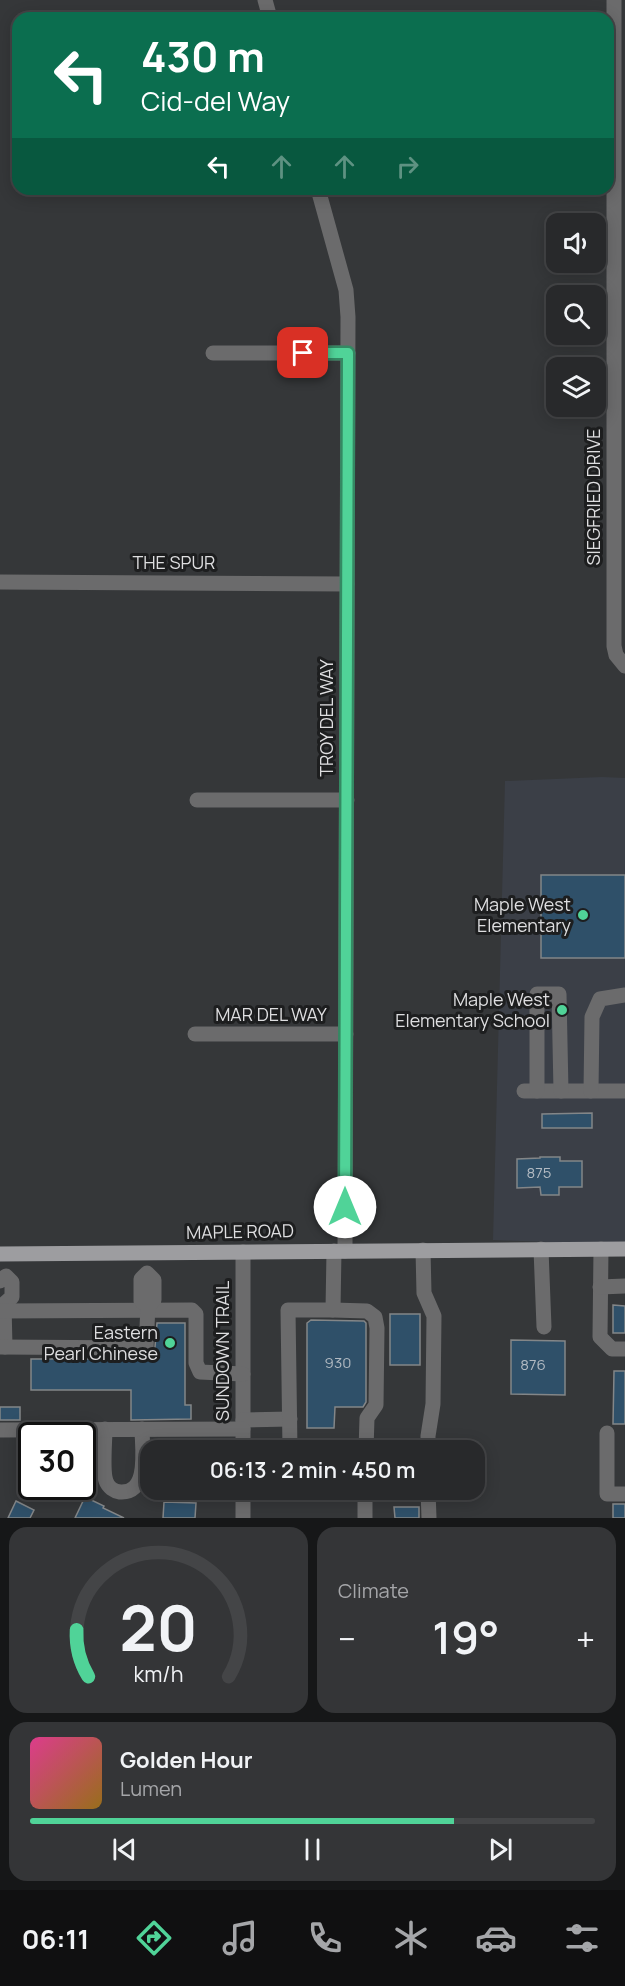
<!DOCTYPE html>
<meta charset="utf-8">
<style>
:root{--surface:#28292b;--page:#343537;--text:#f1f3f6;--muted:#a5a6a9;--line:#444547;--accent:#50d398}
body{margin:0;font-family:Manrope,sans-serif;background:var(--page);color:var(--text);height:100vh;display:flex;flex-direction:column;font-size:22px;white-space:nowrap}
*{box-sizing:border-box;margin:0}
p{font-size:20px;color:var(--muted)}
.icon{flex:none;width:33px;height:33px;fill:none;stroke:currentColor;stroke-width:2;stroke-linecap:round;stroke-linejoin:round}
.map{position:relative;height:1518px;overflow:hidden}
.drawer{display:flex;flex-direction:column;gap:9px;padding:9px;background:#161718;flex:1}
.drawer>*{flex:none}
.banner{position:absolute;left:12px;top:12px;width:602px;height:183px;border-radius:18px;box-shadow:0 3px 15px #0003,0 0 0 2px var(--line);background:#0b6e4f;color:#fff;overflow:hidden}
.fabs{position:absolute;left:546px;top:213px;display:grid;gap:12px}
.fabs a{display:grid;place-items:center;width:60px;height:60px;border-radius:12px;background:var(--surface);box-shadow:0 3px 15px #0003,0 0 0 2px var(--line);font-size:30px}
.speed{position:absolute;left:18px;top:1422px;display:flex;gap:12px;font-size:30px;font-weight:700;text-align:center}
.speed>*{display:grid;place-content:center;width:78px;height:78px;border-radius:50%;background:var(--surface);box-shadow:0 3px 15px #0003,0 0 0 2px var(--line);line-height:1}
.speed .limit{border:3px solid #111;border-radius:9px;background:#fff;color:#111}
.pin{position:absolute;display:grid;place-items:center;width:51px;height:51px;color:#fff;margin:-26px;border-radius:12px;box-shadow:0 3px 9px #0006}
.me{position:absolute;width:66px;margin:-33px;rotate:0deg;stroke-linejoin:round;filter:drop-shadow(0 0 4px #0008)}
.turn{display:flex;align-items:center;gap:21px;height:126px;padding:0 30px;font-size:27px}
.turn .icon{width:78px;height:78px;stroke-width:2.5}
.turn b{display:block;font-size:42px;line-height:51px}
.lanes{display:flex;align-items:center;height:57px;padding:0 30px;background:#0003;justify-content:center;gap:30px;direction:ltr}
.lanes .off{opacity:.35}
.big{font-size:45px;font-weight:600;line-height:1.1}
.drawer .tile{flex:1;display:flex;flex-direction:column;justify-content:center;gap:9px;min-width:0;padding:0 21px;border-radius:18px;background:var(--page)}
.drawer .dial{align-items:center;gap:0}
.dial svg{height:156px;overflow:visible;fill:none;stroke:var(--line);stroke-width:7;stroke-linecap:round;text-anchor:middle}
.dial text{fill:var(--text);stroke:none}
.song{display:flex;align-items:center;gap:18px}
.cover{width:72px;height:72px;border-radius:9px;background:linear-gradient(135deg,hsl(330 70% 55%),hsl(40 70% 35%))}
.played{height:6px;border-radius:3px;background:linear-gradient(90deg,var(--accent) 75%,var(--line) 75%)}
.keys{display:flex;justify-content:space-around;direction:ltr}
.heat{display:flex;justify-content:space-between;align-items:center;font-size:33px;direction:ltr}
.drawer .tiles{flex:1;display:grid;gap:9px;grid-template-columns:1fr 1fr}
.tile:last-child{grid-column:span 2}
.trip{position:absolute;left:140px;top:1440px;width:345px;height:60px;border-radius:18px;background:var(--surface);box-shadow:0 3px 15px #0003,0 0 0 2px var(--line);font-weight:600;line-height:60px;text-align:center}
.dock{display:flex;height:96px;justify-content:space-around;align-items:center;background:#101011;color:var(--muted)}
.dock .icon{width:42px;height:42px}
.dock .selected{color:var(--accent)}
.dock b{font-size:27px;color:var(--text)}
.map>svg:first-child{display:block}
.built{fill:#3b3f47}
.building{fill:#2f5069;stroke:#838688;stroke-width:1.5}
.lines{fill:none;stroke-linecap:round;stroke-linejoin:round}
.minor{stroke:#6b6b6c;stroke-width:15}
.major{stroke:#9d9da0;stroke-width:15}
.route-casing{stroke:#348963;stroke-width:15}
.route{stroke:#50d398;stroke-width:10}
.poi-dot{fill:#50d398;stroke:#1d1e1f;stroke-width:2}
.labels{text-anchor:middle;stroke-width:6;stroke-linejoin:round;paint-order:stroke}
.number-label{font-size:15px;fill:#b2bac2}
.street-label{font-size:18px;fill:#dedee0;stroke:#1d1e1f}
.poi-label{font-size:18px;fill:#dedee0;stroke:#1d1e1f;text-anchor:end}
</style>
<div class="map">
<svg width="625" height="1518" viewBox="0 0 625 1518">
<rect width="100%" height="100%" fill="#353739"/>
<!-- built -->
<path class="built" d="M602,777L625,778V1245L493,1240L505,781Z"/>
<!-- building -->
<g class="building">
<rect x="541" y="875" width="84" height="83"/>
<path d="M592,1113V1128H542V1114Z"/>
<path d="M540,1157H560V1161H582V1187H559V1195H541L540,1187L517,1188V1159L540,1158Z"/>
<path d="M613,1305L625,1306V1333H613Z"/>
<rect x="390" y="1314" width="30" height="51"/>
<path d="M311,1320L364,1321L366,1323V1402L363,1407H335L334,1428H307V1323Z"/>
<path d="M157,1323H185V1405H191V1419L131,1420V1390H31V1359H154Z"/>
<path d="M511,1340L565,1341V1395L511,1394Z"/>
<path d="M614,1371H625V1424H613Z"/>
<rect x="0" y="1407" width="20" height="13"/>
<path d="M32,1454V1486L19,1481Z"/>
<path d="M26,1486H65L59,1501Z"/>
<path d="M85,1497L104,1506L103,1508L124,1518H75Z"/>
<path d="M16,1501L34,1510L30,1518H8Z"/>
<path d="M164,1502L196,1503L195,1518H163Z"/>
<rect x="613" y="1504" width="12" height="14"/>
<path d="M394,1507H419V1518H395Z"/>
</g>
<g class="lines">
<!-- minor -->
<g class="minor">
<path d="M265,0L270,18"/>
<path d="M614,0V646L616,655L625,666"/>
<path d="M318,189L346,290L348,317L345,1251"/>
<path d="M213,353H348"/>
<path d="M0,582L347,584"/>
<path d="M197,800H347"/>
<path d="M195,1034H346"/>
<path d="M524,1091H625"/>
<path d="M537,1091V994H559L561,1091"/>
<path d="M591,1091L592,1017L600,999L625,995"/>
<path d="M541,1249L544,1327"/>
<path d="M601,1249L600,1337L612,1349H625"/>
<path d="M423,1250L424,1293L434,1316L433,1404L428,1436V1450"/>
<path d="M243,1252V1450"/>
<path d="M0,1281L6,1276L12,1282V1297L4,1304L5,1347"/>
<path d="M600,1287L625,1286"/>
<path d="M333,1310L367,1311L375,1317L377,1328L376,1405L367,1418L366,1450"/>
<path d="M0,1311L192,1310L196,1314V1363L200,1372L243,1374"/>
<path d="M0,1347L146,1348L148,1306L154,1300V1280L147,1273L141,1279V1301L148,1306"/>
<path d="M243,1420L290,1419"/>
<path d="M105,1429C105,1441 102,1471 106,1481C108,1487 114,1491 120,1492C150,1494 142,1447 142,1429"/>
<path d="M0,1430L243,1429"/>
<path d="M607,1433V1494H625"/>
<path d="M290,1450L288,1310H333L334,1251"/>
<path d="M243,1490V1518"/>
<path d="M365,1490V1518"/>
<path d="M428,1490L429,1518"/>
</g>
<!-- major -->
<path class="major" d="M0,1254L625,1249"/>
</g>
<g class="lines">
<defs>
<path id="route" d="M303,353H348L345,1207"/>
</defs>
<!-- route casing -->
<use href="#route" class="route-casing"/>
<!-- route -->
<use href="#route" class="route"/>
</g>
<!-- markers -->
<g class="poi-dot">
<circle cx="583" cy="915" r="6"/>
<circle cx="562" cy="1010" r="6"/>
<circle cx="170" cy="1343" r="6"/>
</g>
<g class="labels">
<!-- number labels -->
<g class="number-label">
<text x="539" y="1178">875</text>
<text x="338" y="1368">930</text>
<text x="533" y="1370">876</text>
</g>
<!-- street labels -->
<g class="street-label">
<text transform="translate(594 497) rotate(-90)" y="6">SIEGFRIED DRIVE</text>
<text x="174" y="569">THE SPUR</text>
<text transform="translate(327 718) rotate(-90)" y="6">TROY DEL WAY</text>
<text x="271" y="1021">MAR DEL WAY</text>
<text transform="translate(240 1232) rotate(-1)" y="6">MAPLE ROAD</text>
<text transform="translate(223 1351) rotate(-90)" y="6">SUNDOWN TRAIL</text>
</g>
<!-- poi labels -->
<g class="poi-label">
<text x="571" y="911">Maple West<tspan x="571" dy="21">Elementary</tspan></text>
<text x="550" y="1006">Maple West<tspan x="550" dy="21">Elementary School</tspan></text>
<text x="158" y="1339">Eastern<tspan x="158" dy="21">Pearl Chinese</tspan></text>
</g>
</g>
</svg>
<div class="fabs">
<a><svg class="icon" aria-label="sound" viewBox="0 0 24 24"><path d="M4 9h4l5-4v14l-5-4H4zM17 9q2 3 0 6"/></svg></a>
<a><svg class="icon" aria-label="search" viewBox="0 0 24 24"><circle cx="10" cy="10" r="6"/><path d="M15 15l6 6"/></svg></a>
<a><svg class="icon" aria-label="layers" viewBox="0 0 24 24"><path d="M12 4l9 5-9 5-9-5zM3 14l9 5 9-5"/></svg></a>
</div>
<div class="speed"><div class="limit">30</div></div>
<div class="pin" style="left:303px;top:353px;background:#d93025"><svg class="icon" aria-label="arrive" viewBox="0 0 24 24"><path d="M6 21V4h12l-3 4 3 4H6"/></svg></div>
<svg class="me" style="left:345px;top:1207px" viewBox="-20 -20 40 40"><circle r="19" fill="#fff"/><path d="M0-13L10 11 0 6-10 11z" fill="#50d398"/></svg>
<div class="trip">06:13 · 2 min · 450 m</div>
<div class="banner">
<div class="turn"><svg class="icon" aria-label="left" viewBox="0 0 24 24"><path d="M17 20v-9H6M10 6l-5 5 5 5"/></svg><div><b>430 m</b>Cid-del Way</div></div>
<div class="lanes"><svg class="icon" aria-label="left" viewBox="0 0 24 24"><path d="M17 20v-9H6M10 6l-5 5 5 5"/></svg><svg class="icon off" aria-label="ahead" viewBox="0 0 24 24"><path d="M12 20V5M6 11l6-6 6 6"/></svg><svg class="icon off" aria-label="ahead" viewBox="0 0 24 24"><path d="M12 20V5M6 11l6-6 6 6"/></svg><svg class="icon off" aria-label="right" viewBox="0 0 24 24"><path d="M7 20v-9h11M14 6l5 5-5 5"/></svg></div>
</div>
</div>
<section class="drawer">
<div class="tiles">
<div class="tile dial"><svg viewBox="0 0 100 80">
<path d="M14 69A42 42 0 1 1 86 69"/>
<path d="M14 69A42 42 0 0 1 8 45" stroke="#50d398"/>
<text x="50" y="56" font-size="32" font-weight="700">20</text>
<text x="50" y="72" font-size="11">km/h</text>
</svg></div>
<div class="tile"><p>Climate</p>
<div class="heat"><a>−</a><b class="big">19°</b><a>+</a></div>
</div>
<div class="tile">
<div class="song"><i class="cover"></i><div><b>Golden Hour</b><p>Lumen</p></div></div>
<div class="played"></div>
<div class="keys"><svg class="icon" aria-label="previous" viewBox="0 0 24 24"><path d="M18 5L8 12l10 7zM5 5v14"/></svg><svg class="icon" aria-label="pause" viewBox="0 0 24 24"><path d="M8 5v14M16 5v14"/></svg><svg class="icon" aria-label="next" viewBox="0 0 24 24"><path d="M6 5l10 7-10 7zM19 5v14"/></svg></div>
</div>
</div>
</section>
<nav class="dock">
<b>06:11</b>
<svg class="icon selected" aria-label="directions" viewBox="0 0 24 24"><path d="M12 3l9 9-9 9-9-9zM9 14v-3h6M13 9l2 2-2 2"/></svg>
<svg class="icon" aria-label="music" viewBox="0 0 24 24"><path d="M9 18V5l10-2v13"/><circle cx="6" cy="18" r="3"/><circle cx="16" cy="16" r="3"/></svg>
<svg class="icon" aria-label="phone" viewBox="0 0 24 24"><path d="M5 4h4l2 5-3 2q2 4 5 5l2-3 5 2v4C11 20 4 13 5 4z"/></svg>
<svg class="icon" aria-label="climate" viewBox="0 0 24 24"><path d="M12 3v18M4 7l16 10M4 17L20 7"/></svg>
<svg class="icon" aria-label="car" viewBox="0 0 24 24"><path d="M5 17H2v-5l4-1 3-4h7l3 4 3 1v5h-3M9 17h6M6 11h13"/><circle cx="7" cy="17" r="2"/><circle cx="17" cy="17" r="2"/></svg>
<svg class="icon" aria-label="filters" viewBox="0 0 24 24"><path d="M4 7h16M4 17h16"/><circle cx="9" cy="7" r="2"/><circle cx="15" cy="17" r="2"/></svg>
</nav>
